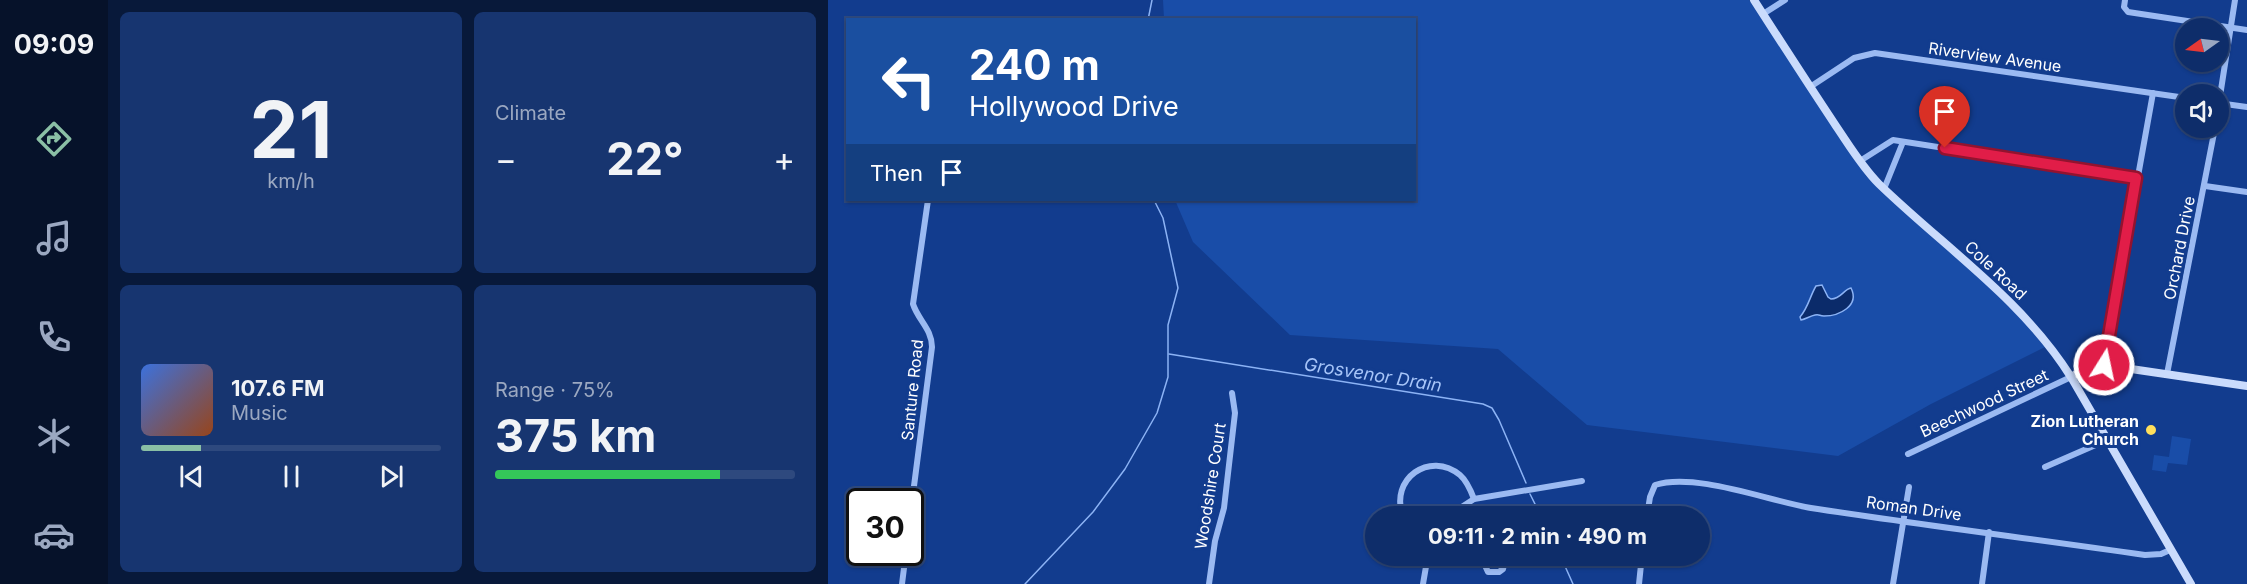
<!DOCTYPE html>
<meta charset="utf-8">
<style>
:root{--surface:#0e2d6a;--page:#173570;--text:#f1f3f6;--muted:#9ba8c1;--line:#2e497e;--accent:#8abfa5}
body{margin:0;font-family:Inter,sans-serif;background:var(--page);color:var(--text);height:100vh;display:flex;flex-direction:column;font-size:22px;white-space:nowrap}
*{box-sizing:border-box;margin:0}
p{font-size:20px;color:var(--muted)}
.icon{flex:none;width:33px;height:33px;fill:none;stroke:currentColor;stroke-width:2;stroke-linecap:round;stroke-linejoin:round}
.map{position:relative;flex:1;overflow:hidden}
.panel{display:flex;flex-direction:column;gap:12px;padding:12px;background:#08193a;width:720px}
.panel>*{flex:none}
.guide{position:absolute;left:18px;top:18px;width:570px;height:183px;border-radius:0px;box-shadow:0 2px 4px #0004,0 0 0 2px var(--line);background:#1a4fa0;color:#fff;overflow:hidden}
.needle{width:39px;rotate:256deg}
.tools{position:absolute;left:1347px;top:18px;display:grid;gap:12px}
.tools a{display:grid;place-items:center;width:54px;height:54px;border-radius:50%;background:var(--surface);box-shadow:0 2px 4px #0004,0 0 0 2px var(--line);font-size:30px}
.speed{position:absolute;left:18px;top:488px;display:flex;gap:12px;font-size:30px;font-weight:700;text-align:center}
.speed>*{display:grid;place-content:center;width:78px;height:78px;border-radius:50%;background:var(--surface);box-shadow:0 2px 4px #0004,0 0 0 2px var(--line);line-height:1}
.speed .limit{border:3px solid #111;border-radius:9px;background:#fff;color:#111}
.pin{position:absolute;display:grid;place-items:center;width:51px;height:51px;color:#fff;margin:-62px -26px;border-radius:50% 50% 50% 0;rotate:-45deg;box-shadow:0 0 6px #0007}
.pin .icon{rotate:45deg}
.me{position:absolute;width:66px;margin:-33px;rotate:10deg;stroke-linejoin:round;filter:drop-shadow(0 0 4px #0008)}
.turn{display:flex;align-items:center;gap:21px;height:126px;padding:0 24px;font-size:27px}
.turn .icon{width:78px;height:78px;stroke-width:2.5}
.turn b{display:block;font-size:42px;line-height:51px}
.then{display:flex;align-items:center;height:57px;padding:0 24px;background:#0003;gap:12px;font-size:22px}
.big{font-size:45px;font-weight:700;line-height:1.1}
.panel .widget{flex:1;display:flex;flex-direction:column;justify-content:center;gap:9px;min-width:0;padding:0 21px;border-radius:9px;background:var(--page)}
.panel .dial{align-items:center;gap:0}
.dial b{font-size:78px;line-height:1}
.song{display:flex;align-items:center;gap:18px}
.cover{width:72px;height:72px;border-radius:9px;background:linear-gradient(135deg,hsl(220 70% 55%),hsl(20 70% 35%))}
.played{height:6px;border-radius:3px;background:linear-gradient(90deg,var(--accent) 20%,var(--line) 20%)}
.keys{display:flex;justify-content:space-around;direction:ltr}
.heat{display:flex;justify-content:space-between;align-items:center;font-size:33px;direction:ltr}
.charge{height:9px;border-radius:4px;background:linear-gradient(90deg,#34c759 75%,var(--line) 0)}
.panel .tiles{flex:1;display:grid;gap:12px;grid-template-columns:repeat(2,1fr)}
.trip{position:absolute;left:537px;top:506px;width:345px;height:60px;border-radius:30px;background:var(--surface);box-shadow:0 2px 4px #0004,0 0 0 2px var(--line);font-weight:700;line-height:60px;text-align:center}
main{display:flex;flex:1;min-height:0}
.tab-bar{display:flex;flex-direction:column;width:108px;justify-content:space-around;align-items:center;background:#06122a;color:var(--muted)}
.tab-bar .icon{width:42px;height:42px}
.tab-bar .active{color:var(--accent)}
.tab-bar b{font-size:27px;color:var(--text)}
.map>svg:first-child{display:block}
.green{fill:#194da8}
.water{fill:#0b2b6a;stroke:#8cb3f5;stroke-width:1.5}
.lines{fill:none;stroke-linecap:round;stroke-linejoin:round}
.stream{stroke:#8cb3f5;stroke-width:1.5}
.street{stroke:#9bbaf2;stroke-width:6}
.secondary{stroke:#cadbfc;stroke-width:8}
.route-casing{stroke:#92132f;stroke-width:15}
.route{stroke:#e11d48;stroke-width:10}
.poi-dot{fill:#ffdf5c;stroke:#123c8e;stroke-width:2}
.labels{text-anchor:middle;stroke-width:6;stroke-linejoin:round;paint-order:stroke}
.street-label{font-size:16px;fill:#fff;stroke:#123c8e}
.poi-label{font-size:16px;font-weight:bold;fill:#fff;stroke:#123c8e;text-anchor:end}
.water-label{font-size:18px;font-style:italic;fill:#a7c5f9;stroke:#123c8e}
</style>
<main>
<nav class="tab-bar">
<b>09:09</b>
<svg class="icon active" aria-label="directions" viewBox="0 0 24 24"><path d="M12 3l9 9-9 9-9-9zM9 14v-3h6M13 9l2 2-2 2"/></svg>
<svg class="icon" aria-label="music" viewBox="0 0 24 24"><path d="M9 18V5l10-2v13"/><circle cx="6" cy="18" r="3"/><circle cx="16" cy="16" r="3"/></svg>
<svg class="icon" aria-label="phone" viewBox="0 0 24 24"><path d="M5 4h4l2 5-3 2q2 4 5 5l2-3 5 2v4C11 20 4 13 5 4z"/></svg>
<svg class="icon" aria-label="climate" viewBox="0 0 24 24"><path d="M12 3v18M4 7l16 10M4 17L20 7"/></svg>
<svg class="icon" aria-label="car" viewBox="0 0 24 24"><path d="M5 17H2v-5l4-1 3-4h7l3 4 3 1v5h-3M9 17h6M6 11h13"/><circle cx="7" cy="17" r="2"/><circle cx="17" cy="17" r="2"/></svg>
</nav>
<section class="panel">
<div class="tiles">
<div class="widget dial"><b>21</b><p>km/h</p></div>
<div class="widget"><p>Climate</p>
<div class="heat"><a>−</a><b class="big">22°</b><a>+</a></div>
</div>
<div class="widget">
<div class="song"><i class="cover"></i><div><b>107.6 FM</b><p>Music</p></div></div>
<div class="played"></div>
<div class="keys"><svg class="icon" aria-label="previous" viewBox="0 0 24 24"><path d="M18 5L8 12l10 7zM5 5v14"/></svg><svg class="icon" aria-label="pause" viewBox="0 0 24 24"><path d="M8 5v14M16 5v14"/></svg><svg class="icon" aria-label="next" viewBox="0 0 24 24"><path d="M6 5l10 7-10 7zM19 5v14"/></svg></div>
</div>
<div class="widget"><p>Range · 75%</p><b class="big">375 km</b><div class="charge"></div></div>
</div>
</section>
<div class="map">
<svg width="1419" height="584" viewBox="0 0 1419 584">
<rect width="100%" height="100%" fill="#123c8e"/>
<!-- green -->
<g class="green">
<path d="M335,0H921L1038,176L1160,286L1195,321L1217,347L1103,404L1010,456L759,425L670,349L462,335L365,242L347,200H586V20L336,19Z"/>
<path d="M1344,436L1363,439L1359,465L1340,463L1338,472L1324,470L1326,455L1341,457Z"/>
</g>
<!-- water -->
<path class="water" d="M994,285L1000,297L1003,299C1013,299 1016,289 1023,288C1032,306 1011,316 996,316C991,316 992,314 987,315C982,316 978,319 973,320L972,317C980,308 982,296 988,286Z"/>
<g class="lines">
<!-- stream -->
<g class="stream">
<path d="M320,20L324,0"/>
<path d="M341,354L655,404L664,408L671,420L698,483"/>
<path d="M702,494L713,516"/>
<path d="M732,555L745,584"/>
<path d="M197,584L265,512L297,469L329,413L340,377V325L350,288L335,218L326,200"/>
</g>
<!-- street -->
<g class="street">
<path d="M1297,0L1296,7L1300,12L1419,30"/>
<path d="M935,14L957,0"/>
<path d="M982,87L1026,58L1047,53L1358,98"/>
<path d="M1390,103L1419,107"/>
<path d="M1390,109L1407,0"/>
<path d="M1032,161L1065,140L1308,178"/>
<path d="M1377,186L1419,192"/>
<path d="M1056,189L1075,142"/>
<path d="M1276,365L1325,93"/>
<path d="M1339,374L1387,128"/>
<path d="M1080,454L1243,377"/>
<path d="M1217,467L1279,440"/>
<path d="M575,516C561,479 602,450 632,475C639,481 643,491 646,499"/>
<path d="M620,516L646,499L754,481"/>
<path d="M819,516L822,497L827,485C867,472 941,501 983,508C1094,525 1206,539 1317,555L1333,554L1342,550"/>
<path d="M82,517L104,347C104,329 90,320 85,304L100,200"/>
<path d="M631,555L644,560L655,561"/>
<path d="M655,561L660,572H671L675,569L677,560L672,555"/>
<path d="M74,584L78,552"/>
<path d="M381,584L387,541L396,508L407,413L404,393"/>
<path d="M595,584L600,555"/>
<path d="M811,584L814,555"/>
<path d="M1065,584L1081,487"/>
<path d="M1154,584L1161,532"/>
</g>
<!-- secondary -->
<g class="secondary">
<path d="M926,0C953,42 980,84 1008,126C1021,145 1034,167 1051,184C1116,247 1194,299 1243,377L1363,584"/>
<path d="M1243,377L1259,368L1276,365L1419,386"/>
</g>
</g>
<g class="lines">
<defs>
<path id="route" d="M1117,148L1308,178L1276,365"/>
</defs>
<!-- route casing -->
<use href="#route" class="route-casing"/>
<!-- route -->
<use href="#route" class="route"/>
</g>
<!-- markers -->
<circle class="poi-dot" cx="1323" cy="430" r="6"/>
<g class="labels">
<!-- street labels -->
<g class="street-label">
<text transform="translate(1167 57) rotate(8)" y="6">Riverview Avenue</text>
<text transform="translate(1351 248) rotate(-79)" y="6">Orchard Drive</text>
<text transform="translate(1168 270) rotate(43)" y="6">Cole Road</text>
<text transform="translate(84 390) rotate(-84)" y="6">Santure Road</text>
<text transform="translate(1156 403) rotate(-25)" y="6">Beechwood Street</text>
<text transform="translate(382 486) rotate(-81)" y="6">Woodshire Court</text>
<text transform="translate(1086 508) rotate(8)" y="6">Roman Drive</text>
</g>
<!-- poi labels -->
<g class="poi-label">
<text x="1311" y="427">Zion Lutheran<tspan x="1311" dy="18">Church</tspan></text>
</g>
<!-- water labels -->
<g class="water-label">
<text transform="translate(545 375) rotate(9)" y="6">Grosvenor Drain</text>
</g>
</g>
</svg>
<div class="tools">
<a><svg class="needle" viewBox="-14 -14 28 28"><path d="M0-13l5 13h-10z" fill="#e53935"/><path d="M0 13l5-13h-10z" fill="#9ba8c1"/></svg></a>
<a><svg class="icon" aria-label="sound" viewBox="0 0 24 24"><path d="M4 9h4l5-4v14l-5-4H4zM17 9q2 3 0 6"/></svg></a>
</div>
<div class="speed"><div class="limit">30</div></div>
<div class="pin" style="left:1117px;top:148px;background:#d93025"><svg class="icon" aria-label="arrive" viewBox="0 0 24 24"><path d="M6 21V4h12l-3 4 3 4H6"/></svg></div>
<svg class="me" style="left:1276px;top:365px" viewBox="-20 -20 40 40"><circle r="17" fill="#e11d48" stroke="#fff" stroke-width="3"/><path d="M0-11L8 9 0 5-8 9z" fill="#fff"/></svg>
<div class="trip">09:11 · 2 min · 490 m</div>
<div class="guide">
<div class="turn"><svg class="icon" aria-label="left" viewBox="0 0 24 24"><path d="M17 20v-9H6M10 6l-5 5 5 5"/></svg><div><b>240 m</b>Hollywood Drive</div></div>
<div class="then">Then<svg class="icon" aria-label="arrive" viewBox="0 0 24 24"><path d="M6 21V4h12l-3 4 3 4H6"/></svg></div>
</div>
</div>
</main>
